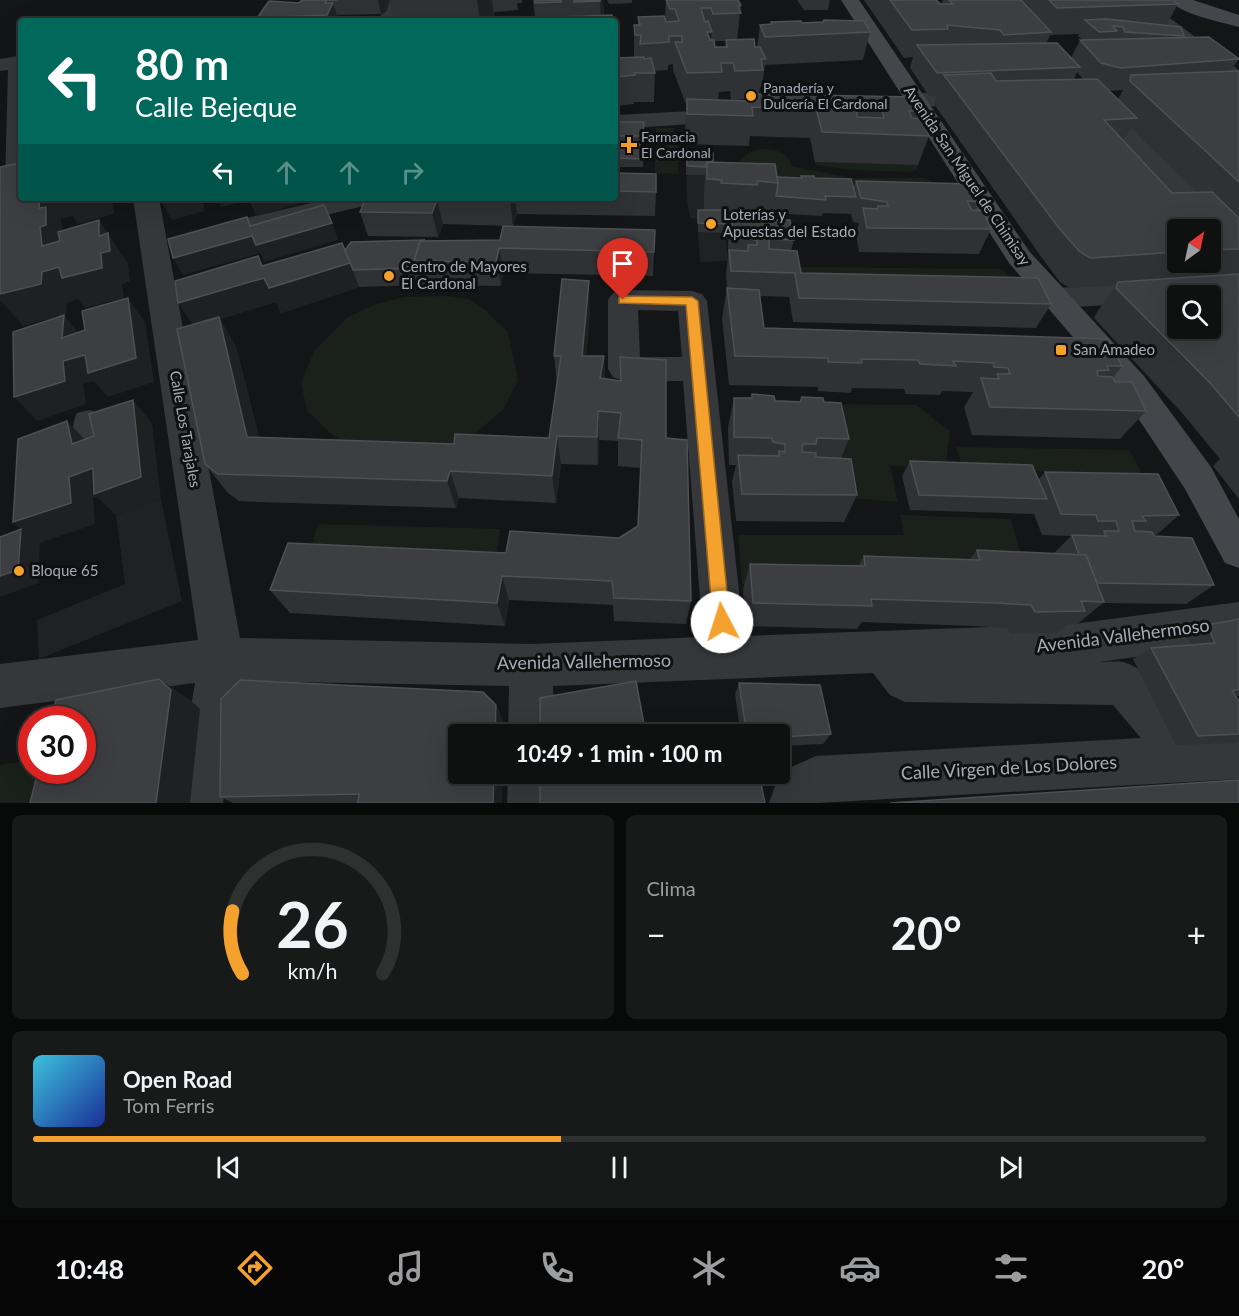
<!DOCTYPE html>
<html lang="es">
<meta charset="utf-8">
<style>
:root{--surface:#0f1010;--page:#181919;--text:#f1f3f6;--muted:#9b9d9f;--line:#2f3030;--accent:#f5a12e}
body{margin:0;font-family:Lato,sans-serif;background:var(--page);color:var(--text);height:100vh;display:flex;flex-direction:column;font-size:22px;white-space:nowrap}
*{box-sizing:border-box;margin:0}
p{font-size:20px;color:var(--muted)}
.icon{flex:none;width:33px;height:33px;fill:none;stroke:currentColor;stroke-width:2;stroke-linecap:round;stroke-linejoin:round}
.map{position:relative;height:803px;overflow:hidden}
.sheet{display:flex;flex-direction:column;gap:12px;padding:12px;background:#080909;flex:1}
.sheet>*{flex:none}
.hud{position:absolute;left:18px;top:18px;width:600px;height:183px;border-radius:6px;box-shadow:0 6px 24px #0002,0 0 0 2px var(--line);background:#00695c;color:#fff;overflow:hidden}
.needle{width:39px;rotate:33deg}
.buttons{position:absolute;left:1167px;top:219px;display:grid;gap:12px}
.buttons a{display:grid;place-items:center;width:54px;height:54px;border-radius:6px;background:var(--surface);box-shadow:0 6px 24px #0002,0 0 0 2px var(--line);font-size:30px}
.speed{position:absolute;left:18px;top:706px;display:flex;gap:12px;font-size:30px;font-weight:700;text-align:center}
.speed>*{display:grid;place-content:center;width:78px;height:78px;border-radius:50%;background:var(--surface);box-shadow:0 6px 24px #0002,0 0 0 2px var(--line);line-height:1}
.speed .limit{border:9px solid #d22;background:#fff;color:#111}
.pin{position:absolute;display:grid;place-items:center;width:51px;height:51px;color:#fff;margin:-62px -26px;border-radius:50% 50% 50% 0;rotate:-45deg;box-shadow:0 0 6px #0007}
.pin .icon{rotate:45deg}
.me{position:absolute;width:66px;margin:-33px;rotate:355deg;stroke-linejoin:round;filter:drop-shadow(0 0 4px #0008)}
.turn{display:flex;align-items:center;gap:21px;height:126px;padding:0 18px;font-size:27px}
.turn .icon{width:78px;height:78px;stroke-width:2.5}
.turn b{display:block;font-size:42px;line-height:51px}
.lanes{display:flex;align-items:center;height:57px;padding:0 18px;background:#0003;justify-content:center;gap:30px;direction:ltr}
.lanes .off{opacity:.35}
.big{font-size:45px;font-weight:700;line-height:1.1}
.sheet .widget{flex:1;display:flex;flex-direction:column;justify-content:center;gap:9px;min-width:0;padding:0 21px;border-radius:9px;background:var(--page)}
.sheet .dial{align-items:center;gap:0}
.dial svg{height:156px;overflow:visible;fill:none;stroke:var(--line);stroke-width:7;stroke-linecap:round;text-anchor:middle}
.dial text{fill:var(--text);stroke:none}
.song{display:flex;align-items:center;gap:18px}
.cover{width:72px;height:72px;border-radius:9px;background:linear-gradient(135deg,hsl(190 70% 55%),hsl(230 70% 35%))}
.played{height:6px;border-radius:3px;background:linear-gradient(90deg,var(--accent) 45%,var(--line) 45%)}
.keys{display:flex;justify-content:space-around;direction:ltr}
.heat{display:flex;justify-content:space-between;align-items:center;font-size:33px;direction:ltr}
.sheet .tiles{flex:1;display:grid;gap:12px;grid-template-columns:1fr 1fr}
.widget:last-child{grid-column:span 2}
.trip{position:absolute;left:448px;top:724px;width:342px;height:60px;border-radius:6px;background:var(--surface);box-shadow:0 6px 24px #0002,0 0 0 2px var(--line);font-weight:700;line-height:60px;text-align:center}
.dock{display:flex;height:96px;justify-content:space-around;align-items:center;background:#060606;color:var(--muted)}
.dock .icon{width:42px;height:42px}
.dock .on{color:var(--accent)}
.dock b{font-size:27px;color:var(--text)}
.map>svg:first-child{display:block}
.built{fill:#202123}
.green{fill:#1a211b}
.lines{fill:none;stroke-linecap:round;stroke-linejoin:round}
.street{fill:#35373b;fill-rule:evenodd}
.secondary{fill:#43464b;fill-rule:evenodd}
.wall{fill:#303134;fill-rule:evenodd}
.shaded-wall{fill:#1f2022}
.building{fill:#3d3e42;stroke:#4d5054;stroke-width:1.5;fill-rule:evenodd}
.route{fill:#f5a12e;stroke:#9f691e;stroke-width:1.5}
.poi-dot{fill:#f5a12e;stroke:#0f1011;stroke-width:2}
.labels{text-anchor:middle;stroke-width:6;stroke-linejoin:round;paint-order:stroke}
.far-poi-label{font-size:14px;fill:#a6acb7;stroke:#0f1011;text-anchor:start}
.street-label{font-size:15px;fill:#a6acb7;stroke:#0f1011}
.poi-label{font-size:15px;fill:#a6acb7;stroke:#0f1011;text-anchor:start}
.near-street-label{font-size:18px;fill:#a6acb7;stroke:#0f1011}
</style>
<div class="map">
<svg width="1239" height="803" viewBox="0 0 1239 803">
<rect width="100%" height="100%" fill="#141516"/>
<!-- built -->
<g class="built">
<path d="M686,166L711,167L704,192V209L714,210L717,219H724L728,261L700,262L697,219L690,218L687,200Z"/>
<path d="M161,499L182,601L39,659L37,620L125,584L116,515Z"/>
</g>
<!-- green -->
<g class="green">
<path d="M656,128H674L675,143L680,148L676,150L656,149Z"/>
<path d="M760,149C775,149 787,151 792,166L851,178H924L941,186L946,194L731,184C739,165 738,154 760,149Z"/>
<path d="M655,155L677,156L679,174L655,173Z"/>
<path d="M815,162L918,165L917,170L909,172L855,170L815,165Z"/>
<path d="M797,267L1003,269L1019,297L799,294Z"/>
<path d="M443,296L469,299L485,310L508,332L518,380L503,410L449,456L354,448L330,433L307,411L301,383L314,351L348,317L376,304L405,297Z"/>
<path d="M844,404L916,405L950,431L945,468L890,466L898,502L848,498L836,434Z"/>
<path d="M956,447L1129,450L1144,476L963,468Z"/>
<path d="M900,515L1011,519L1025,573L742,584L738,535H904Z"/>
<path d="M318,524L500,529L497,553L306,563Z"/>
<path d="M31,760L32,771H67L57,803H0V765Z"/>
</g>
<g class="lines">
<!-- street -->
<g class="street">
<path d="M387,0H405L399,21H379Z"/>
<path d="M1125,0H1146L1239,70V89L1231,88L1228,82Z"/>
<path d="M18,56L21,57V190L8,188L5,183L8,70L0,71V59Z"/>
<path d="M979,92L987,94L990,99L987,104L916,107L908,105L905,100L908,95L916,93Z"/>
<path d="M1095,95L1103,97L1239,231V256L1229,253L1210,234V230H1206L1087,107L1084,102L1087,97Z"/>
<path d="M731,109L739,111L742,116L739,121L615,129V115Z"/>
<path d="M133,198H159L240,638L531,644L703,637L683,381H624L613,377L608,369V300L613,293L623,290L692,291L702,294L707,301L744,636L1073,624L1239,602V642L1100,662C1107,662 1116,661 1123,662C1152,669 1175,712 1188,736L1239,733V779L818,803H769L780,772L816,756L1141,738L1113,705L905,702L890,695L873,673L553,686L554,735H508L509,686L238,681L223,803H175L195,683L0,708V664L198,640ZM638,310L678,311L682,357H640Z"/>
<path d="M333,198L376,199L372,204L251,233L242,231L238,225L242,219Z"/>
<path d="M1239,278V298L1210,299V296H1178V301L1055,308L1045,305L1040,298L1045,291L1055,288Z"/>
<path d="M89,410L101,413C107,426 108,434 102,447L90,451L78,447C72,435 71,426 77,413Z"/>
<path d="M508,774H554L555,803H507Z"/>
</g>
<!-- secondary -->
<g class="secondary">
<path d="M841,0H859L1029,251L1144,376L1211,467L1239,519V568L1225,563L1185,489L1122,394L1009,263Z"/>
<path d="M1169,0H1193L1239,15V27C1221,22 1180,14 1169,0Z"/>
</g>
</g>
<!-- wall -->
<g class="wall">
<path d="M302,0H522V3H517L518,10L494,12V19L483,21H394L390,1L386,12L381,14L337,15L338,18L336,21H258L257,18L299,3Z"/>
<path d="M533,0H603L604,15L535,18Z"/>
<path d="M607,0H632V3L609,4Z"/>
<path d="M666,0L741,5L737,40L755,47H757L760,25L771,24V22L802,23L870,32L863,60L765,65L762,87H760L759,94L921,111L918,119L929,136L918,165L815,162L810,138L750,136L749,146L684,144L687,102H685L673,70V64L668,65V70L655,71L654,102H634V104L615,106V58L634,57V25H638V17L665,18ZM714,41H726L725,47H715ZM730,91L731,100L749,99V101L718,100L719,92Z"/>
<path d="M797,0H830L828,10H804Z"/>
<path d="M864,0H936L940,4H942L943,0H1173L1178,4L1166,26L1184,36L1183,38L1239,59L1230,71H1239V499L1213,466L1220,459L1183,414L1094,318L1097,312L1116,285L1070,288L1060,282L1042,258L934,104L937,95L929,96L910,68L913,57L904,58ZM1079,34L1078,36L1083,40H1080L1071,58L1046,44L1050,35ZM1077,72L1083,79L1074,80ZM1123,90L1118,99L1109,91ZM1131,128L1196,192L1172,193L1123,141ZM1178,230H1210V262H1178Z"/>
<path d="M615,122H644L643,167H615Z"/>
<path d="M687,152L713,162L777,177L801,178V176L853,188L856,181L980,202L976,210L991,229L979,254L859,252L856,233L859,223L853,222L851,214L823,213L822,216L752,212V215L726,214L728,224L727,233L698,232V210H717L704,209V192L705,175H686Z"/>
<path d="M615,173L656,192L655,216L517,214L513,226L443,224L438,237L368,236L360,212L366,198H615Z"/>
<path d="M732,219L794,240L791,251L801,273L1051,304L1036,328L793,322L789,297L760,296L764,328L1122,366L1113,378L1115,382L1146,411L1120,439L972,435L964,407L973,392L942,391L940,395L906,394L904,389L852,388L851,393L818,391V387L729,385L722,318L727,288L726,274L728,257V243Z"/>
<path d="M351,242L654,252L653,276L503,273L501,286L421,285L359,287V286V287L281,313L276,302L220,319L236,347L259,437L454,444L549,438L557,385L554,356L590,311L586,356H604L605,379L620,381V357L666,438L691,601L686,624L614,621L613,605L509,600L505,626L290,613L270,590L506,553L619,538L638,526L641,468L618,466V441L599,440L598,465L561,464L556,503L459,498L456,508L258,502L239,501L227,492L205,464L192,325L263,266L345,250Z"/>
<path d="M734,398L824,402L849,439L841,458L857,495L844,522L736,521L732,482L736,465H729L728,427Z"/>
<path d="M910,461L1039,479L1045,472L1179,515L1155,536L1214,585L1186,604L1103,603L1076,625L1068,624L1057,633L1010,634L1007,628L973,626L862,622L857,629L745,626L743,589L750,564L858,566L864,556L969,560L977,550L1053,554L1071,536L1042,535L1034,514L910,510L902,476Z"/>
<path d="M1239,619V696H1236L1239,701V741L1235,743L1176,745L1133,659L1151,648L1191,645L1187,637L1207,625Z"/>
<path d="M739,683L831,734L823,744L780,746V735H741L735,694Z"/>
<path d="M496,705L504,723V735H459L502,803H233L220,797Z"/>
</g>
<!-- shaded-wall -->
<g class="shaded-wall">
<path d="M327,0L330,9L333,3L338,18L336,21H329L325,3Z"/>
<path d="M378,0H390L386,12L381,14Z"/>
<path d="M477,0H492L494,19L480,21Z"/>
<path d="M599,0H603L604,21H601L600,1Z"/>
<path d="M707,32H712L709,60Z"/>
<path d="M40,198H117L118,200L113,202L114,214L78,224L73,216L61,219L62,228L68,237L99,236V220L128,263L130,281L122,284L124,298L85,308L78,299L67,303L66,314L23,326L0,300V285L42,246L40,227Z"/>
<path d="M159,198H202L205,211L172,220Z"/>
<path d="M217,198H320L256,216L249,200L221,207Z"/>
<path d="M511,198H515L517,214L513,226L510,201Z"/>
<path d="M437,200L443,224L438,237L432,213Z"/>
<path d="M332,223L338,240L264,262L260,253L183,275L173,258L252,236Z"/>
<path d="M499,248L503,273L501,286L496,262Z"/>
<path d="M350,263L359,287L281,313L276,302L220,319L236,347L266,465L247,437L194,327L178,303L264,278L273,287Z"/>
<path d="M589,281L590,311L584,385L582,356Z"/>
<path d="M128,298L145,322L154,382L108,397L94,381L83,384L86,404L37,421L14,397L63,361L62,338L64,315L83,339Z"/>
<path d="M604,356L605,385L600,378Z"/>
<path d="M133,400L152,423L161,499L116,515L97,497L93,498L95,524L40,543L22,529L40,543L38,583L0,597V576L21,529L13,522L69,477Z"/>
<path d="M598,411L599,440L598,465L597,437Z"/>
<path d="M67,421L89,444H72Z"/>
<path d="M557,436L561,464L556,503L552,476Z"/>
<path d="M450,471L459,498L456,508L447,481Z"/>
<path d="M502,576L509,600L505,626L497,603Z"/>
<path d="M159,679L188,698L200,709L190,803H156Z"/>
<path d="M496,705L504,723V735H495Z"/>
<path d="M494,774H503L502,803H493Z"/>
</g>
<!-- building -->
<g class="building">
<path d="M302,0H337H327L325,3H333L327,15L257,18L269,1L299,3Z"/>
<path d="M535,0H561V2L535,3Z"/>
<path d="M574,0H600V1L574,2Z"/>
<path d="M666,0H738L741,5L738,6L741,13L713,14L711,8H701L705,22L708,21L712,32H707L710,40H714L715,47H727L726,40L754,39L755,47H760L766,59H761L763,70L735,71L733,63H721L722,72L687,73L675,42H682V36H669V42L640,44L641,35H635L634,25H640L638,17L664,16L666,22L679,21L675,9H670Z"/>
<path d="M890,0H936L940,4H953L949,0H1021L1051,32L1004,35L1000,30L947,25L948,29L912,30Z"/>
<path d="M1049,0H1173L1178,4L1057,8Z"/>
<path d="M612,15L613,21H507V19Z"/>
<path d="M1107,19L1181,27L1184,36L1125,32L1123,27L1113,26L1117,31L1099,32L1085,20Z"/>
<path d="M824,20L864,21L870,32L765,37L760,25L772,24L771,22L801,21L802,23L823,22Z"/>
<path d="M1209,37L1239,59L1120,68L1101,63L1080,40Z"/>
<path d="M1057,43L1080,67L937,73L917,45Z"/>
<path d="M644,57V59L651,58L655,73H634L635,75L615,77V58Z"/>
<path d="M1239,71V182L1130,81L1131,75Z"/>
<path d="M991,73L996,81L1097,79L1137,118L1104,120L1172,193L1212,192L1239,218V249L1210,250V230H1178V252L1090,258L1079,251L1059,228L944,75Z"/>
<path d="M750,94L915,97L921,111H909L912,118L923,119L929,136L822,132L816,108L752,107L753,116L687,114V99L751,101ZM857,110L882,111L884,118L857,117Z"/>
<path d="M615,122H644L643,136H615Z"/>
<path d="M615,144H643V159L615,158Z"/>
<path d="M687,152L713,153V162H707L706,167L687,166Z"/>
<path d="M707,162L775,164L778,183L757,181V185L721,183L722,180L707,179Z"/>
<path d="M21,163V198H40L39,208L46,207V225L40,227L42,246L60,241L58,232L99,220V236L108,233L110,251L101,253L102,268L62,278L59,267L42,272L41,284L0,294V167Z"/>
<path d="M615,173L656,174V192L615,191Z"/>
<path d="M801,176H814V178L851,179L856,197L825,196L826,200L776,196L778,183L777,177L802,178Z"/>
<path d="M856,181L972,184L980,202L967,201L972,210L983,211L991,229L867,228L863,208L878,209V206H888L887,202L861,198Z"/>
<path d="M366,198H511L510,201L437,200L432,213L360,212Z"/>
<path d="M324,205L332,223L256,245L252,236L173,258L168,239L247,217L250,226Z"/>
<path d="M698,210H725L728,224L698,223Z"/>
<path d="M732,219L790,220L794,240L769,239V249L797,251L801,273L1038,278L1051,304L799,298L795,273L731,271L729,250L748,251V245H757V240L732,237Z"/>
<path d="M503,226L655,230L654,252L499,248L496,262L414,261L420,241L500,240Z"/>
<path d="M425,240L420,241L414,261L416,268L353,270L345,250L351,242Z"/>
<path d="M342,243L350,263L269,288L264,278L178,303L175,281L258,256L262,266Z"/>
<path d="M1239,274V417L1212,385L1116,288L1118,282ZM1178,296H1210V328H1178Z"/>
<path d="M562,279L589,281L582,356H604L600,378L621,381L620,357L666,360V438L687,440L691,601L614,598L612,581L502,576L497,603L270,590L288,543L506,553L510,531L619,538L638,526L642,440L618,438L621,413L598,411L597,437L557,436L552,476L450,471L447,481L218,474L205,464L177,329L219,317L247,437L454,444L455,434L549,438L561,356H554Z"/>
<path d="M727,288L759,290L764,328L1108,339L1122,366H1107L1109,370L1097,371L1098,376L1112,377L1115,382H1132L1146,411L990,407L981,378L999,379L997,374H1010L1008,368L994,367V363L953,361L956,366L920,364L918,360L861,359L862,363L828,362V358L735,356Z"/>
<path d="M128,298L136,358L88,373L85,355L63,361L65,381L14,397L13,332L64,315L62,338L85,330L82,311Z"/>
<path d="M752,394L774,396L775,401L800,402L802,397L823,398L824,402L841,403L849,439L817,438L816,444H803L802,452L816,453V457L851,459L857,495L742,494L738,455L779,456V451L785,452V444L773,442L772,438L734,437V398H752Z"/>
<path d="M133,400L141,477L94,494L93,468L69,477L71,503L13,522L18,439L67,421L72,444L94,436L89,414Z"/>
<path d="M910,461L1032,465L1047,499L919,495Z"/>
<path d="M1045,472L1158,474L1179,515L1142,516L1146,521H1132L1135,531L1152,532L1154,536L1192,538L1214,585L1097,583L1086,555H1079L1072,535L1106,536L1104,531H1119L1116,521H1098L1096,515L1061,514Z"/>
<path d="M21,529L18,570L0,576V537Z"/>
<path d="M977,550L1086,555L1104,602L1081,601L1085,611L1035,612L1031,605L995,603L871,599L872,606L753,603L750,564L865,566L864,556L980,560Z"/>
<path d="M1239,619V689L1232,691L1239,701V734L1198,736L1151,648L1215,643L1207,625Z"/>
<path d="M159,679L171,690L156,803H30L38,771H82V720H51L56,700Z"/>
<path d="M240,680L483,692L496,705L495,735H459V774H494L493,803H358L359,794L220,797L221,699Z"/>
<path d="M636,681L646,735H540V698Z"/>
<path d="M739,683L820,685L831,734L780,737V735H747Z"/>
<path d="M540,774H652L653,778L688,774H759L765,803H540Z"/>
<path d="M1239,780V803H890Z"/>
</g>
<!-- route -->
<path class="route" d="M623,296L692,297L698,301L730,622L728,627L722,630L716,627L713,622L686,305L619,303V297Z"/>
<!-- markers -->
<g class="poi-dot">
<circle cx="751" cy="96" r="6"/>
<path d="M626 136h6v6h6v6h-6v6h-6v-6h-6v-6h6z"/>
<circle cx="711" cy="224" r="6"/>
<circle cx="389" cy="276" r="6"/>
<rect x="1055" y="344" width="12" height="12" rx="3"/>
<circle cx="19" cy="571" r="6"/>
</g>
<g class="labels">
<!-- far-poi labels -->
<g class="far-poi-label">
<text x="763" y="93">Panadería y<tspan x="763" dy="16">Dulcería El Cardonal</tspan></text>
<text x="641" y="142">Farmacia<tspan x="641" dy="16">El Cardonal</tspan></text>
</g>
<!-- street labels -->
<g class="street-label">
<text transform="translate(967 176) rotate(56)" y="5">Avenida San Miguel de Chimisay</text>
<text transform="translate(185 429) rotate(80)" y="5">Calle Los Tarajales</text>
</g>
<!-- poi labels -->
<g class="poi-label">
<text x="723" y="220">Loterías y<tspan x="723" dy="17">Apuestas del Estado</tspan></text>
<text x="401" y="272">Centro de Mayores<tspan x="401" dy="17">El Cardonal</tspan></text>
<text x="1073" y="355">San Amadeo</text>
<text x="31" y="576">Bloque 65</text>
</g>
<!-- near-street labels -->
<g class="near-street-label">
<text transform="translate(1123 636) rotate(-7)" y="6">Avenida Vallehermoso</text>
<text transform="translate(584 662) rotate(-1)" y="6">Avenida Vallehermoso</text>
<text transform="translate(1009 768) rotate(-3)" y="6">Calle Virgen de Los Dolores</text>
</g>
</g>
</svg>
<div class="buttons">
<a><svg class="needle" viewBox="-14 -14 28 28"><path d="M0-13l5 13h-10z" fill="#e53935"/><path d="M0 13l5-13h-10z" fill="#9b9d9f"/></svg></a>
<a><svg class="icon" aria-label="search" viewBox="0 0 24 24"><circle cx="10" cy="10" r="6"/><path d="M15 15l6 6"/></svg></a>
</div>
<div class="speed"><div class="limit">30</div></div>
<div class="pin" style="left:623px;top:300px;background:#d93025"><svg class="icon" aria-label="arrive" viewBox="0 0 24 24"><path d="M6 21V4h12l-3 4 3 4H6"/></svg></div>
<svg class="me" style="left:722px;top:622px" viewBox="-20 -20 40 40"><circle r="19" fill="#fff"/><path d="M0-13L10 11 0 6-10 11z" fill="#f5a12e"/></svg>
<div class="trip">10:49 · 1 min · 100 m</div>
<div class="hud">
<div class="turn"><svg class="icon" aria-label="left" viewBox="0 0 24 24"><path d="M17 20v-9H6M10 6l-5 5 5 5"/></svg><div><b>80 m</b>Calle Bejeque</div></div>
<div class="lanes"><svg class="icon" aria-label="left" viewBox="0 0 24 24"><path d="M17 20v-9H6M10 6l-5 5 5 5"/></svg><svg class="icon off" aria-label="ahead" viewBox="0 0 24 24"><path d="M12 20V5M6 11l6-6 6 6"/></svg><svg class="icon off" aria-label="ahead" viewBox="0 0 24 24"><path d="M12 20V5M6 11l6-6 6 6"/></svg><svg class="icon off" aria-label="right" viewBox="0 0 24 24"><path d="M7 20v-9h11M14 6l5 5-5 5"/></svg></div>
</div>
</div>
<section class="sheet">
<div class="tiles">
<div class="widget dial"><svg viewBox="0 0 100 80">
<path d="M14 69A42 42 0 1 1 86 69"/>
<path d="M14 69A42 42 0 0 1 9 37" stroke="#f5a12e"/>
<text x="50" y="56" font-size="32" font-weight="700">26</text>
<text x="50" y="72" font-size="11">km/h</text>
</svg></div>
<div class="widget"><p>Clima</p>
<div class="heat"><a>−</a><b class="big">20°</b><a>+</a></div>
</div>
<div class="widget">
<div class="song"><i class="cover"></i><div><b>Open Road</b><p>Tom Ferris</p></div></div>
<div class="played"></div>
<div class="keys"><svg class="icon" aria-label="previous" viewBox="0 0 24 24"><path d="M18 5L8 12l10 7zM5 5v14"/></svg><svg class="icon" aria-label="pause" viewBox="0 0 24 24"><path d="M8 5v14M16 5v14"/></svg><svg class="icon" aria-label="next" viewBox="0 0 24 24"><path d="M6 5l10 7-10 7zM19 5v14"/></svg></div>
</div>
</div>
</section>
<nav class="dock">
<b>10:48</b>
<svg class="icon on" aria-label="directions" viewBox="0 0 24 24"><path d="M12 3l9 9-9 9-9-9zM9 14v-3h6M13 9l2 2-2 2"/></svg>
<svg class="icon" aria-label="music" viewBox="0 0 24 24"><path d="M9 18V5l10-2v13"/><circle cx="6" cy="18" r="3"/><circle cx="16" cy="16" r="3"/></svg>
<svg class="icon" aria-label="phone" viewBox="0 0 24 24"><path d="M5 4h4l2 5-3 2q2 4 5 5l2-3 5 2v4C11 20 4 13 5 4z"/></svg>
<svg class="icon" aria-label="climate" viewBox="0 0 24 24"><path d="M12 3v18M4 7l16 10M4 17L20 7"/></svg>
<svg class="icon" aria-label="car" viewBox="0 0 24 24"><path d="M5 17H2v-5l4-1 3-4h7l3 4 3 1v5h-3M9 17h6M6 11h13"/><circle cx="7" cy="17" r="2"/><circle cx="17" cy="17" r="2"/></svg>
<svg class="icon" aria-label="filters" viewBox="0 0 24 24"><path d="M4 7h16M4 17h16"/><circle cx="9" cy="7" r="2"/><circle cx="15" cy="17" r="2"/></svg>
<b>20°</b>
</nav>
